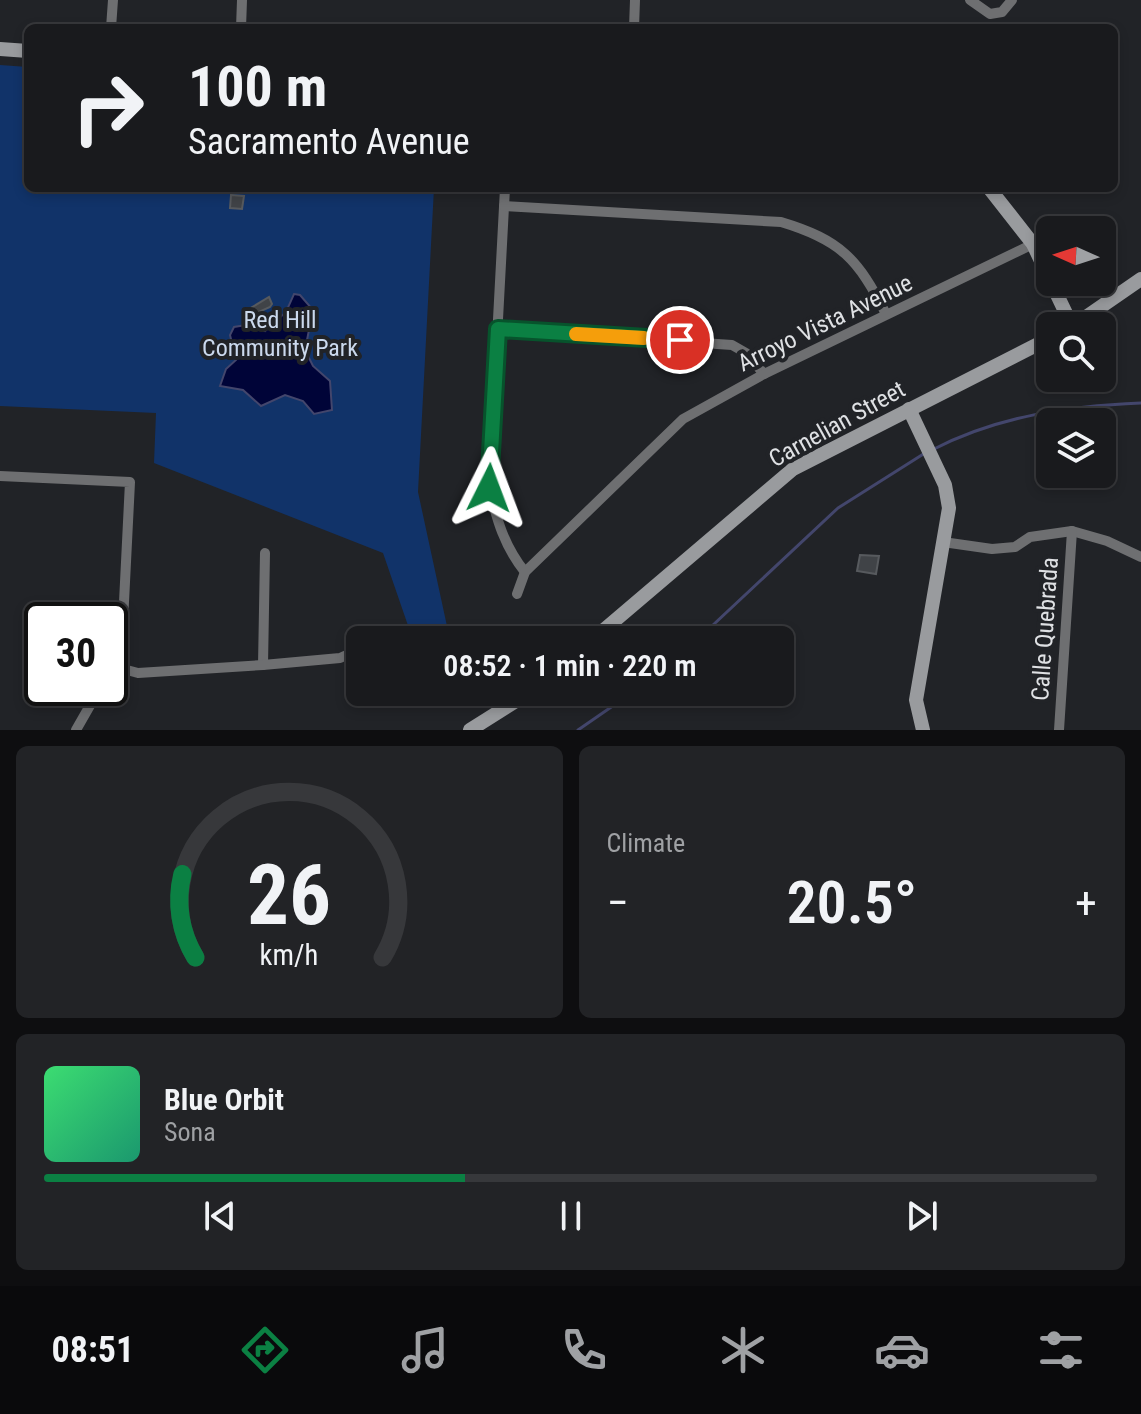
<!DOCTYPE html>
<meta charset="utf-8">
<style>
:root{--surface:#191a1d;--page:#222326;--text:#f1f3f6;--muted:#9fa1a4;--line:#37383b;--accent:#0b8043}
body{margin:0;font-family:"Roboto Condensed",sans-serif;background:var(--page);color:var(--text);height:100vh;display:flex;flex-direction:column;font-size:30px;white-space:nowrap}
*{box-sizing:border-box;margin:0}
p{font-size:26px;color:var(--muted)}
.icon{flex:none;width:44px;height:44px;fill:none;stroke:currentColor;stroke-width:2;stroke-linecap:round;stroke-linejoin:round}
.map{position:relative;height:730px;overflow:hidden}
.drawer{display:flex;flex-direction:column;gap:16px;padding:16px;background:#0e0e10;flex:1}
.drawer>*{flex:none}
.banner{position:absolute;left:24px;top:24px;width:1094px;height:168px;border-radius:12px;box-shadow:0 4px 12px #0003,0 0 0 2px var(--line);background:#191a1d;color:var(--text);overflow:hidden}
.needle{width:52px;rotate:273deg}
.buttons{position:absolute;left:1036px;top:216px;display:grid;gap:16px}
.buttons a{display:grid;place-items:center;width:80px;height:80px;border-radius:12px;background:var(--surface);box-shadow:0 4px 12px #0003,0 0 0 2px var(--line);font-size:40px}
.speed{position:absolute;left:24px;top:602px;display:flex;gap:16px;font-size:40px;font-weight:700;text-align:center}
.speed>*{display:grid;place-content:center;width:104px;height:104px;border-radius:50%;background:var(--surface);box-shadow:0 4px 12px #0003,0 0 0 2px var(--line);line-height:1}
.speed .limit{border:4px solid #111;border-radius:12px;background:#fff;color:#111}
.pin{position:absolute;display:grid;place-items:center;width:68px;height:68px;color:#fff;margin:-34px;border:4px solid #fff;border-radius:50%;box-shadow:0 2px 8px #0007}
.me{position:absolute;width:88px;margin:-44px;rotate:3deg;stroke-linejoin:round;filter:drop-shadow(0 0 6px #0008)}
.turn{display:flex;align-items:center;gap:28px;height:168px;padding:0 32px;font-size:36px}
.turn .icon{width:104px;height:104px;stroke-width:2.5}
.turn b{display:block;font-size:56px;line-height:68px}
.big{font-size:60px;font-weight:600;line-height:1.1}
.drawer .tile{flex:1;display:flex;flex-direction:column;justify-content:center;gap:12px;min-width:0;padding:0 28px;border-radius:12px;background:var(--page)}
.drawer .dial{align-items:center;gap:0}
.dial svg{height:208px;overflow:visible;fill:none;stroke:var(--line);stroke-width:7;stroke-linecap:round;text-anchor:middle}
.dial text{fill:var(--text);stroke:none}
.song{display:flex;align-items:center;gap:24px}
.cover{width:96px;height:96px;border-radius:12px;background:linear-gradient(135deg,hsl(140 70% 55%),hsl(160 70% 35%))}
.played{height:8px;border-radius:4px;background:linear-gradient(90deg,var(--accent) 40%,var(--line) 40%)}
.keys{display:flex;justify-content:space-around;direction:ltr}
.heat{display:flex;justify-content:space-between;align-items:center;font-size:44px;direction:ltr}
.drawer .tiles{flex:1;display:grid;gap:16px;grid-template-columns:1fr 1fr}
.tile:last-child{grid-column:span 2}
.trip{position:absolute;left:346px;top:626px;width:448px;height:80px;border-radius:12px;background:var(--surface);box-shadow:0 4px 12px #0003,0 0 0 2px var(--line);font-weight:600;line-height:80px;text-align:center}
.tab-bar{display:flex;height:128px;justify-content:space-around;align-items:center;background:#0a0a0c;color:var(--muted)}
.tab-bar .icon{width:56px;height:56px}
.tab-bar .on{color:var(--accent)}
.tab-bar b{font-size:36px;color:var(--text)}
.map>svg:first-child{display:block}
.green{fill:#113369}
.water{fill:#000438;stroke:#43466c;stroke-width:2}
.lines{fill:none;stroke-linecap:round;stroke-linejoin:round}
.stream{stroke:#43466c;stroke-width:3}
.building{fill:#404347;stroke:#575a5e;stroke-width:2}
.street{stroke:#6e6f71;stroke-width:10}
.secondary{stroke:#999b9e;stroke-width:14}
.route-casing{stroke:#07532c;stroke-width:20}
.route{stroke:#0b8043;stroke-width:14}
.slow{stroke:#f59e0b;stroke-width:14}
.labels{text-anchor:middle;stroke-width:8;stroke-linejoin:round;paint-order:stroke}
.park-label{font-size:24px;fill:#cbd9ed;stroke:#212327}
.street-label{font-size:24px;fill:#dfe1e4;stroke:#212327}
</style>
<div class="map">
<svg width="1141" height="730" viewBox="0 0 1141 730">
<rect width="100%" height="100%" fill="#212327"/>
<!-- green -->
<path class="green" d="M0,65L28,67V188H434L418,492L450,640H413L383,553L154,463L156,413L0,406Z"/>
<!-- water -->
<path class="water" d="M294,294L300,295L313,310L305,350L313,366L330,381L332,410L314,414L303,401L285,395L261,406L243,390L220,386L226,369L236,360L230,335L234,327L246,325L265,331L286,312Z"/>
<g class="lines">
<!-- stream -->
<g class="stream">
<path d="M932,450C997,416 1069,406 1141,403"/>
<path d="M697,640L838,508L925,453"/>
<path d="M578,730L633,692"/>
</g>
</g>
<!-- building -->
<g class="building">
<path d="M231,195L244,196L242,209L230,208Z"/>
<path d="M269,297L272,304L270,307L252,315L249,309Z"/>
<path d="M860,555L879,556L876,574L857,571Z"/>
</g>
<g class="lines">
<!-- street -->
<g class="street">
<path d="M970,0L990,14L1002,12L1012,0"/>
<path d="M111,28L113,0"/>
<path d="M241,28L242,0"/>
<path d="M634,28L635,0"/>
<path d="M505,188L489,488C497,520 504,546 525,572"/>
<path d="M504,206L781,222C841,240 858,259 886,314"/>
<path d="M498,329L732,345L746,353L764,374"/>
<path d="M0,476L130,482L123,622L110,671"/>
<path d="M943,542L992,549L1015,547L1030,537L1072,531L1107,541L1141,557"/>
<path d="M517,594L525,572L683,419L764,374L1033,244"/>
<path d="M263,665L265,553"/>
<path d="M112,666L138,673L263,665L340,658L360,649"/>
<path d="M76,730L100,688"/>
<path d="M1059,730L1072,531"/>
</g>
<!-- secondary -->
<g class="secondary">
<path d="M0,49L28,51"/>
<path d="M989,188L1033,244L1050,280"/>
<path d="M1051,282L1072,326"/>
<path d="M1073,326L1141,279"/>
<path d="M909,409L945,485L949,508L916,700L923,730"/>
<path d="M592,640L793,469L1050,338"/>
<path d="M470,730L530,692"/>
</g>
</g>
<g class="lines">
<defs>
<path id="route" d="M489,488L498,329L680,340"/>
</defs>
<!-- route casing -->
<use href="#route" class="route-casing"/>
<!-- route -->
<use href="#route" class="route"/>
<!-- slow -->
<path class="slow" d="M576,334L644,338"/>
</g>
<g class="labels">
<!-- park labels -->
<g class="park-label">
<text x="280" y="328">Red Hill<tspan x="280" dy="28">Community Park</tspan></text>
</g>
<!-- street labels -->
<g class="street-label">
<text transform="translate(825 323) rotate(-26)" y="8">Arroyo Vista Avenue</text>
<text transform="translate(837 424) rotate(-29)" y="8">Carnelian Street</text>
<text transform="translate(1045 629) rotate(-86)" y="8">Calle Quebrada</text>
</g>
</g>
</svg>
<div class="buttons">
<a><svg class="needle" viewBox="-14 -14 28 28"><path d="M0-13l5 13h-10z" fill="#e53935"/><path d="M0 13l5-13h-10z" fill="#9fa1a4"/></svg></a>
<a><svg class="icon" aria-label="search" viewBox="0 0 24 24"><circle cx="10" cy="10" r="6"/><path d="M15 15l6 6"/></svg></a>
<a><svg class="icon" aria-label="layers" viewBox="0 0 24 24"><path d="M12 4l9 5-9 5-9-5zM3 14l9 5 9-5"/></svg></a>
</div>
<div class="speed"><div class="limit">30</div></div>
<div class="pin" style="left:680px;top:340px;background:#d93025"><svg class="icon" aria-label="arrive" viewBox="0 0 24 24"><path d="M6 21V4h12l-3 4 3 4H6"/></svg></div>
<svg class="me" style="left:489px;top:488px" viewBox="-20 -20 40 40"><path d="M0-17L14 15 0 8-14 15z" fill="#0b8043" stroke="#fff" stroke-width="4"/></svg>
<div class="trip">08:52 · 1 min · 220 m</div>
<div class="banner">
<div class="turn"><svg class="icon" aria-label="right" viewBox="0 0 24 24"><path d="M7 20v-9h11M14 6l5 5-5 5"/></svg><div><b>100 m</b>Sacramento Avenue</div></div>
</div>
</div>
<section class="drawer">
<div class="tiles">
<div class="tile dial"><svg viewBox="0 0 100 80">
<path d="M14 69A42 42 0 1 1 86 69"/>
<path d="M14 69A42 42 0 0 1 9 37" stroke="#0b8043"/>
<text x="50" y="56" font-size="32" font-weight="700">26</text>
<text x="50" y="72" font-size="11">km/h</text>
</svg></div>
<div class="tile"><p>Climate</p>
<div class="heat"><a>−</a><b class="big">20.5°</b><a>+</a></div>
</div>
<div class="tile">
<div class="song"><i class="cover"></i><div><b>Blue Orbit</b><p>Sona</p></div></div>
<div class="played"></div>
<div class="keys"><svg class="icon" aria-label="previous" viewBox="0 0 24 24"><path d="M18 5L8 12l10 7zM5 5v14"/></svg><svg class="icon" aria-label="pause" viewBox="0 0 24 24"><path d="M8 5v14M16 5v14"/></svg><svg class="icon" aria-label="next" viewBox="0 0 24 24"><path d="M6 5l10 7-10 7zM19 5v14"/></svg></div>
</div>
</div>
</section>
<nav class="tab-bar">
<b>08:51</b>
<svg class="icon on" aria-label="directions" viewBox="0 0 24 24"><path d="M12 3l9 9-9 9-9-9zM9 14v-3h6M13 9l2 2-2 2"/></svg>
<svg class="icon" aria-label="music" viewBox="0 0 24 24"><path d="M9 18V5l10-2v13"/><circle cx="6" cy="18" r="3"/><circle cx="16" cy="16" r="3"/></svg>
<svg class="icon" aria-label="phone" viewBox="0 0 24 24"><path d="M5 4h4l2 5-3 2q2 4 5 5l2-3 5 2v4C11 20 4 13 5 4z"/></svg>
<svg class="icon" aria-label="climate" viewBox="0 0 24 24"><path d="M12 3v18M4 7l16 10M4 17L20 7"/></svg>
<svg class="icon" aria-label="car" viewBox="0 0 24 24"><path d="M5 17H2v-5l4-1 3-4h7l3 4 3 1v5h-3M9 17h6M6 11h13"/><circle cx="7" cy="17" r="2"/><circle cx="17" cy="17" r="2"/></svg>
<svg class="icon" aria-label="filters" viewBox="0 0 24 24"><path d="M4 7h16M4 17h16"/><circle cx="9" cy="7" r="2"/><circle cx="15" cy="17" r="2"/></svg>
</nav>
